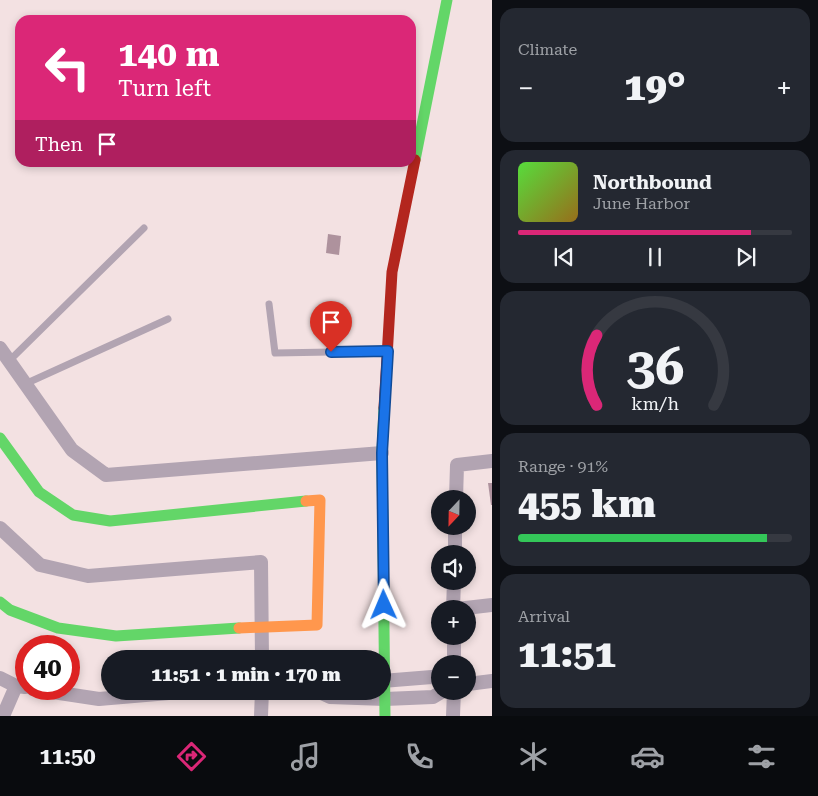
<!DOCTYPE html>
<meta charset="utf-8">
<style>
:root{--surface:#171b24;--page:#242831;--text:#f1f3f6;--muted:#9ea1a6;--line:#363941;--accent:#db2777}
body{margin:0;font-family:"Roboto Serif",serif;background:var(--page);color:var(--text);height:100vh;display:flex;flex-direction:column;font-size:19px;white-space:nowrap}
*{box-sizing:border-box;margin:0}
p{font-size:16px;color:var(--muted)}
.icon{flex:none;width:28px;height:28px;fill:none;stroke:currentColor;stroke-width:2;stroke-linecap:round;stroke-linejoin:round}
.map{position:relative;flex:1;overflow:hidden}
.details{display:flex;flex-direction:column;gap:8px;padding:8px;background:#0d0f14;width:326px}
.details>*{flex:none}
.guide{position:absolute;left:15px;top:15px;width:401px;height:152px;border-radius:15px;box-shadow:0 2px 8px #0003;background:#db2777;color:#fff;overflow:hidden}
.needle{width:32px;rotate:202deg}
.buttons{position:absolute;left:431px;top:490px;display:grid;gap:10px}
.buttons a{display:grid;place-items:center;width:45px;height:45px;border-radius:50%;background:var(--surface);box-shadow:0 2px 8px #0003;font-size:25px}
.speed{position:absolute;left:15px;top:635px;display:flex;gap:10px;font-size:25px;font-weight:700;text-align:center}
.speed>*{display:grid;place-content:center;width:65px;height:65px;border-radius:50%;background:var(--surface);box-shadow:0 2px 8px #0003;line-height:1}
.speed .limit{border:8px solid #d22;background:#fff;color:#111}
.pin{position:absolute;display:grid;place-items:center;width:42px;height:42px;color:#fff;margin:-51px -21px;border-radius:50% 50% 50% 0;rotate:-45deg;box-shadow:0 0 5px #0007}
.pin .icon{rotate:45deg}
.me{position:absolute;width:55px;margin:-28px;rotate:359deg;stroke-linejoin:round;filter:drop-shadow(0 0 4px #0008)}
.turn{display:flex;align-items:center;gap:18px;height:105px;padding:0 20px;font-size:22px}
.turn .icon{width:65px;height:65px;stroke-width:2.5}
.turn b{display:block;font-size:35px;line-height:42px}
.then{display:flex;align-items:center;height:48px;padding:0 20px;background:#0003;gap:10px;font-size:19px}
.big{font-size:38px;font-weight:800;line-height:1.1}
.details .widget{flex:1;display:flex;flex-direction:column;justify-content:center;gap:8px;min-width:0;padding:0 18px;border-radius:15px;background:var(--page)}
.details .dial{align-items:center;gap:0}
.dial svg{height:130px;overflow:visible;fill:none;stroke:var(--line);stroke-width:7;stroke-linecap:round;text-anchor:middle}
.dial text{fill:var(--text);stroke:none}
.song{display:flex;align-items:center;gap:15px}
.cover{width:60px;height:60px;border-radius:8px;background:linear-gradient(135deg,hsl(110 70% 55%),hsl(40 70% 35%))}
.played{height:5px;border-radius:2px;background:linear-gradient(90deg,var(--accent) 85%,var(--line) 85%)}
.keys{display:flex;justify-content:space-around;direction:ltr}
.heat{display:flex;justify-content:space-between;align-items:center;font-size:28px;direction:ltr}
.charge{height:8px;border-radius:4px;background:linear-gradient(90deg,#34c759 91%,var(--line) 0)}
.trip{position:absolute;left:101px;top:650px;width:290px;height:50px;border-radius:25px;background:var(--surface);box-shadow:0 2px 8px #0003;font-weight:800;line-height:50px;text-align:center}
.tab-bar{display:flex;height:80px;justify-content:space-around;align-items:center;background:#090b0e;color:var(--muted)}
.tab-bar .icon{width:35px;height:35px}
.tab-bar .selected{color:var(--accent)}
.tab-bar b{font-size:22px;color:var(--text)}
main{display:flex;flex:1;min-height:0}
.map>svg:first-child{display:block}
.building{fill:#ae929d}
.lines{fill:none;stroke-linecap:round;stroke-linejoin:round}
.lane{stroke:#b2a4b2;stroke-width:7}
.street{stroke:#b2a4b2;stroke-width:14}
.fast{stroke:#63d668;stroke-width:11}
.slow{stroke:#ff974d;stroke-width:11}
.jam{stroke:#b3261e;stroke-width:11}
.route-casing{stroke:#114b97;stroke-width:12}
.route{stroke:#1a73e8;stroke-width:9}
</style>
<main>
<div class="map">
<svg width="492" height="716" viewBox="0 0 492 716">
<rect width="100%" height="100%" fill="#f3e1e2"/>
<!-- building -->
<g class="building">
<path d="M328,234L341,236L339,255L326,253Z"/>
<path d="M488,483H492V505H491Z"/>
</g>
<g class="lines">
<!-- lane -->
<g class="lane">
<path d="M269,304L275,353L387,351"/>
<path d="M9,361L144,228"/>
<path d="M25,384L168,319"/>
</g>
<!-- street -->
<g class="street">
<path d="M0,348L72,450L106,475L382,453"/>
<path d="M456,499L457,465L492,461"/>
<path d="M0,528L40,565L88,576L261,562L262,659"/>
<path d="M455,554V526"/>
<path d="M453,609L454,581"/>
<path d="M457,609L492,605"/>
<path d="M454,636V664"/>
<path d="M0,678L16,686L25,687"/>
<path d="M382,681L432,677L440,680"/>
<path d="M468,684L492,681"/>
<path d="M33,689L99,699L192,691"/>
<path d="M317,691L330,697L385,699L433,697L443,691"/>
<path d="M3,716L16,686"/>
<path d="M261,716L262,691"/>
<path d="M453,716L454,691"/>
</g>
<!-- fast -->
<g class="fast">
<path d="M415,160L447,0"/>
<path d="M384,408L382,453L385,716"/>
<path d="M0,438L39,492L73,515L110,521L306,501"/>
<path d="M0,602L10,610L58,628L116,636L239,628"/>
</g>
<!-- slow -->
<path class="slow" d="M239,628L317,625L320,500L306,501"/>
<!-- jam -->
<path class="jam" d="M384,408L392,272L415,160"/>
</g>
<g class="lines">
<defs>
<path id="route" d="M331,352L388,351L382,453L384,605"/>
</defs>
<!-- route casing -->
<use href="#route" class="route-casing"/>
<!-- route -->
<use href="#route" class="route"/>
</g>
</svg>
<div class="buttons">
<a><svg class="needle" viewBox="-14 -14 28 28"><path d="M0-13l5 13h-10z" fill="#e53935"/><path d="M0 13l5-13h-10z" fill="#9ea1a6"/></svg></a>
<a><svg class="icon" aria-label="sound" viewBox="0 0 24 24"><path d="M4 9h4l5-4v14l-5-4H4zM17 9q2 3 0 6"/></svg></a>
<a>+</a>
<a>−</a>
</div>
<div class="speed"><div class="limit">40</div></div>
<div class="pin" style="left:331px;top:352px;background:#d93025"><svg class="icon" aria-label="arrive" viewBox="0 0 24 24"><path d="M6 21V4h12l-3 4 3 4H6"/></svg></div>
<svg class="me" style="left:384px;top:605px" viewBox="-20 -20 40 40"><path d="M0-17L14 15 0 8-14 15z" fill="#1a73e8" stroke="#fff" stroke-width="4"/></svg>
<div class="trip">11:51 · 1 min · 170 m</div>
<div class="guide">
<div class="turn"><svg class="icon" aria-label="left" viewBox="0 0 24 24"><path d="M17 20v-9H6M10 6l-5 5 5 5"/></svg><div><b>140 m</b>Turn left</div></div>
<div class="then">Then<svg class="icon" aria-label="arrive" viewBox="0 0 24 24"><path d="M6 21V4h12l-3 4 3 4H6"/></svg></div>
</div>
</div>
<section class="details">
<div class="widget"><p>Climate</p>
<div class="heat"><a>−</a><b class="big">19°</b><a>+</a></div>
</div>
<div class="widget">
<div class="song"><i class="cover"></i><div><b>Northbound</b><p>June Harbor</p></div></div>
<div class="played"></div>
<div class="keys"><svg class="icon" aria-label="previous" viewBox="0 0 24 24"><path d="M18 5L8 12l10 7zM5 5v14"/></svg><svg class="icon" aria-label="pause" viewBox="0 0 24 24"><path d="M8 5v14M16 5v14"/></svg><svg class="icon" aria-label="next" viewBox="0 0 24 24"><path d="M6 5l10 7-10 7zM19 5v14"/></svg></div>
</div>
<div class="widget dial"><svg viewBox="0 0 100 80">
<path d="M14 69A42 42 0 1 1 86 69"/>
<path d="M14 69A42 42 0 0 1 14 26" stroke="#db2777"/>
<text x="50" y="56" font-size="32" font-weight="700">36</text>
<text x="50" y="72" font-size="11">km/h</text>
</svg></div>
<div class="widget"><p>Range · 91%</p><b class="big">455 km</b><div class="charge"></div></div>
<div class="widget"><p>Arrival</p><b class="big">11:51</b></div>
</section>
</main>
<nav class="tab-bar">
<b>11:50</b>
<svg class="icon selected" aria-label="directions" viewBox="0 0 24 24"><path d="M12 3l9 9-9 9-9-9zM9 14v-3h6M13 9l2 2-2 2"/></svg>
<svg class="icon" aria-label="music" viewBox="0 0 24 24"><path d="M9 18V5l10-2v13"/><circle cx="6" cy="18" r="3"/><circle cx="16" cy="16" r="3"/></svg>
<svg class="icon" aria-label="phone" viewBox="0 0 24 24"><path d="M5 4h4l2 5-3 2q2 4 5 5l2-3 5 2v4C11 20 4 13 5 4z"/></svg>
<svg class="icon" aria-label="climate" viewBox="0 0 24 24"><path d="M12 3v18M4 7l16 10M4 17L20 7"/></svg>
<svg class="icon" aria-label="car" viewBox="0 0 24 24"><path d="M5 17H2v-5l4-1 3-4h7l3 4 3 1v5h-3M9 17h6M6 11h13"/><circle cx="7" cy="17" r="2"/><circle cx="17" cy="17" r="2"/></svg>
<svg class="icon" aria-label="filters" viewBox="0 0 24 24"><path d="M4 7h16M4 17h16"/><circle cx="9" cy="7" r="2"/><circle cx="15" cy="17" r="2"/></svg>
</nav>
